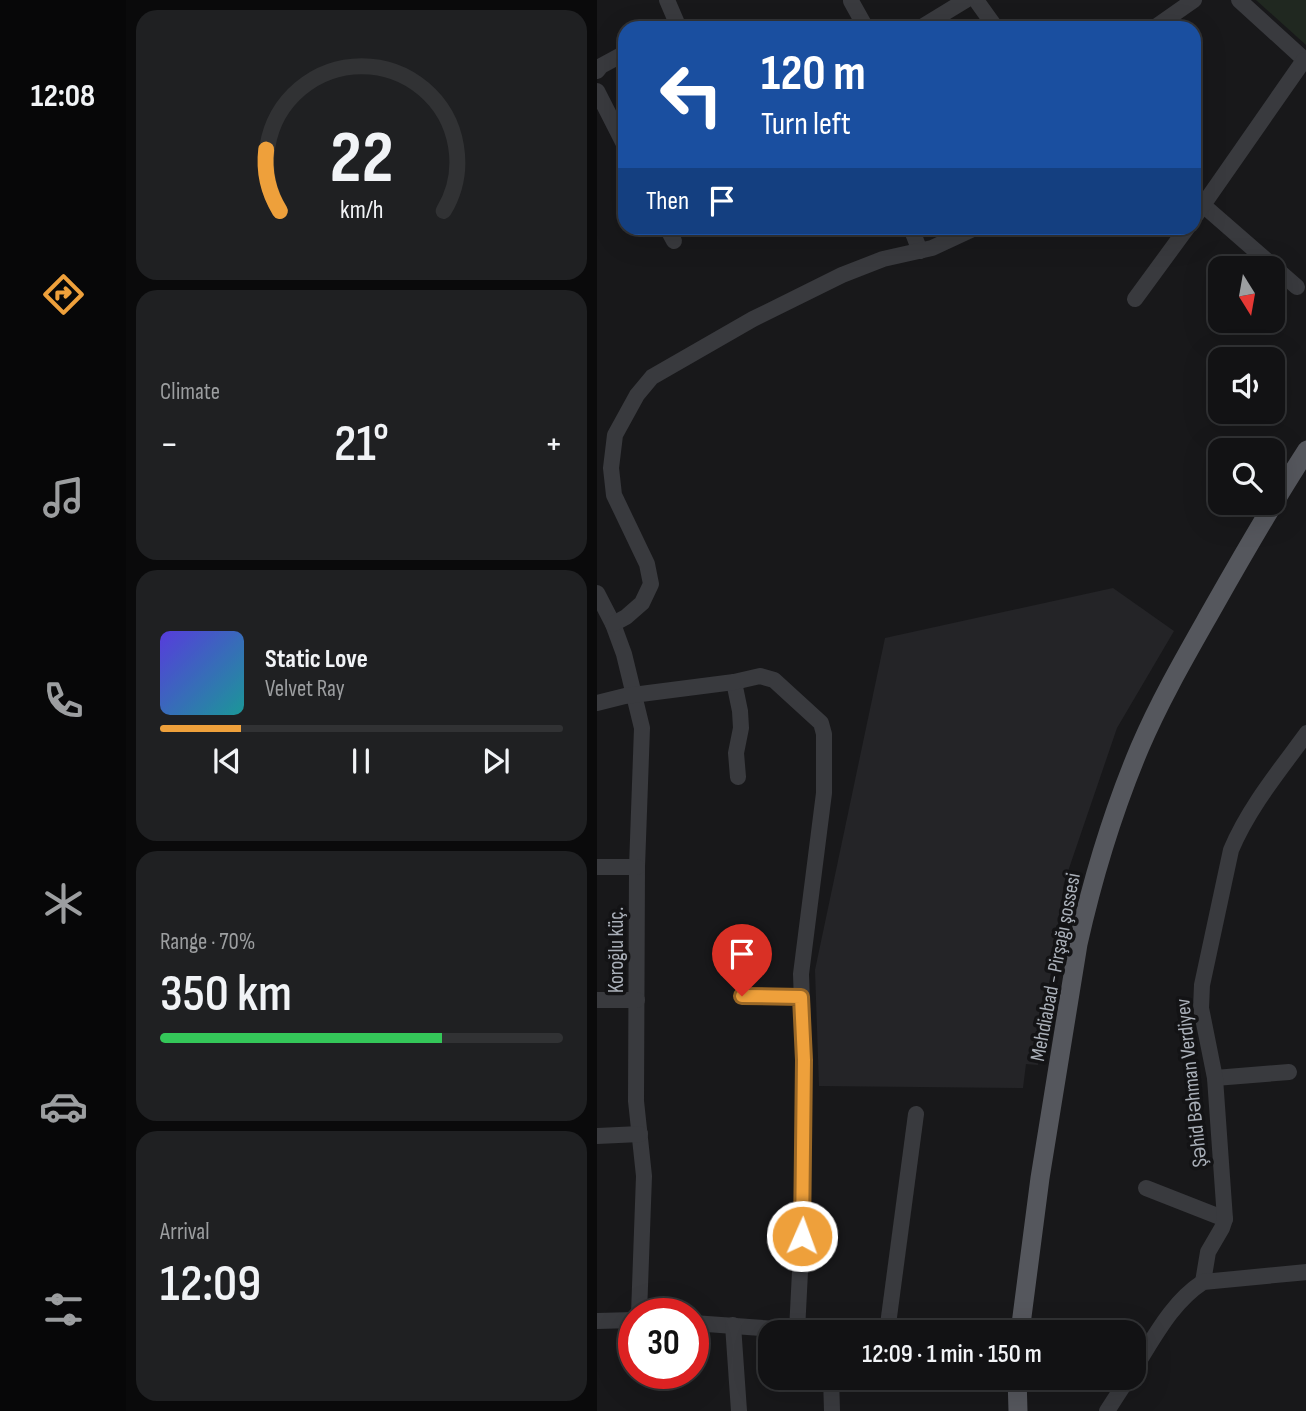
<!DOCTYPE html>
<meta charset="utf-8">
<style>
:root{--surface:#121214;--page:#1f2022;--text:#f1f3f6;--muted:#9c9ea0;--line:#313234;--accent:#eea03b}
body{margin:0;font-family:"Sofia Sans Condensed",sans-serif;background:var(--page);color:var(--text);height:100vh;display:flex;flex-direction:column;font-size:26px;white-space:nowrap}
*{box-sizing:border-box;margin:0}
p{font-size:23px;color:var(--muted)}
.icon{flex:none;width:38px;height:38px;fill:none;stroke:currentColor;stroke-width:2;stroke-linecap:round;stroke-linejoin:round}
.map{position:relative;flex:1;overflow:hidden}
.sheet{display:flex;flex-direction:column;gap:10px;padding:10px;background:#0a0a0b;width:471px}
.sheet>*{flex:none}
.banner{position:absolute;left:21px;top:21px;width:583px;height:214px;border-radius:21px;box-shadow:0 7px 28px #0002,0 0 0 2px var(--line);background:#1a4fa0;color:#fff;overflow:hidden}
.needle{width:46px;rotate:169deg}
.fabs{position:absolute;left:611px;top:256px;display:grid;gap:14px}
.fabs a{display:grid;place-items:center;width:77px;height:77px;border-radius:14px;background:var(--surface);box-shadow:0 7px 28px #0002,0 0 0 2px var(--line);font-size:35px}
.speed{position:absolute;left:21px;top:1298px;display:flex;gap:14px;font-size:35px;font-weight:700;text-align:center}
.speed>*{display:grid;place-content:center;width:91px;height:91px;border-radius:50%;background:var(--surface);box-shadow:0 7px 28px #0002,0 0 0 2px var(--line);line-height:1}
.speed .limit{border:10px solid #d22;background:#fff;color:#111}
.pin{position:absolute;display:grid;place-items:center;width:60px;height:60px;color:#fff;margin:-72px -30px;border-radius:50% 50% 50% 0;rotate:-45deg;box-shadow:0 0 7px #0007}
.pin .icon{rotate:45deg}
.me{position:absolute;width:77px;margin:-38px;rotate:2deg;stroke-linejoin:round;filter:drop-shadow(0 0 5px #0008)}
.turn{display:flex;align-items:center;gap:24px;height:147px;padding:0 28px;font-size:32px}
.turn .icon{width:91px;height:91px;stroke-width:2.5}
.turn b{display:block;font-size:49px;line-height:60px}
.then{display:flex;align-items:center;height:66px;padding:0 28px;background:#0003;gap:14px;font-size:26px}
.big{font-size:52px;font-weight:600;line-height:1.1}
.sheet .card{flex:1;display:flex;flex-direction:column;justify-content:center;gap:10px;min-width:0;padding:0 24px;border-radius:21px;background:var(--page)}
.sheet .dial{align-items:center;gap:0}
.dial svg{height:182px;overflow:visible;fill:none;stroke:var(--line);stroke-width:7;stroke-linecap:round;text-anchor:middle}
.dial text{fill:var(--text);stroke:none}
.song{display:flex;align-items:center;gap:21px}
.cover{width:84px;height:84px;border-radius:10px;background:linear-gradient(135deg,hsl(250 70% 55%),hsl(180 70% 35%))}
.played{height:7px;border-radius:4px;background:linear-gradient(90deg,var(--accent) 20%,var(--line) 20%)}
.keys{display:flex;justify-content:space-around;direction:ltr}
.heat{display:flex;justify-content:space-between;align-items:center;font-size:38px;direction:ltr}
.charge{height:10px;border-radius:5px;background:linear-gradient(90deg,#34c759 70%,var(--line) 0)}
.trip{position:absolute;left:161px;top:1320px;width:388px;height:70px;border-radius:21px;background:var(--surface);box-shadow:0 7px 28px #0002,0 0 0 2px var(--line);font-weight:600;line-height:70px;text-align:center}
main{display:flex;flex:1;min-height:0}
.tab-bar{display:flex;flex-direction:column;width:126px;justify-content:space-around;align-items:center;background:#070708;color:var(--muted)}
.tab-bar .icon{width:49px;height:49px}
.tab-bar .active{color:var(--accent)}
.tab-bar b{font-size:32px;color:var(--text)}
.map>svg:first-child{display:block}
.built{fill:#242427}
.green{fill:#202820}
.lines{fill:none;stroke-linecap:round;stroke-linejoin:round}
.minor{stroke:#393a3e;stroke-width:16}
.major{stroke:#55575d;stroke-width:19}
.route-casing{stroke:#9b6826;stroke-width:18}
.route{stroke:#eea03b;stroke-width:12}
.labels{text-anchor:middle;stroke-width:7;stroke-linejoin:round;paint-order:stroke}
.street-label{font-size:21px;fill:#aab0b9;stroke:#131315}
</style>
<main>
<nav class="tab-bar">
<b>12:08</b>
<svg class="icon active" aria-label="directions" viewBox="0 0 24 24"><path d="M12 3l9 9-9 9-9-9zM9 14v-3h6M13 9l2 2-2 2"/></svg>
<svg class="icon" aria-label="music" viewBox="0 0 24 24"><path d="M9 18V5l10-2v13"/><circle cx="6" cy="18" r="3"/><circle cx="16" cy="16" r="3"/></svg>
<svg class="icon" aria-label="phone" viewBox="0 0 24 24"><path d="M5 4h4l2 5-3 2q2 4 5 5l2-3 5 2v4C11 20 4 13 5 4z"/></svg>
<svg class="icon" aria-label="climate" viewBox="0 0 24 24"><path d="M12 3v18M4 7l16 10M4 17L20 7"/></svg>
<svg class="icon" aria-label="car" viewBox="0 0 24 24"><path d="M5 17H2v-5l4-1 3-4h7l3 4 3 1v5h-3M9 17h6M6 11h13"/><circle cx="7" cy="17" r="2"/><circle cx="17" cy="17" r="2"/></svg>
<svg class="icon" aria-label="filters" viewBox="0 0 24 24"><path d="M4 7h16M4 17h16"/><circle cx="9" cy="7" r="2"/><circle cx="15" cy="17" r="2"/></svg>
</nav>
<section class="sheet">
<div class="card dial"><svg viewBox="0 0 100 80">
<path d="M14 69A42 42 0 1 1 86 69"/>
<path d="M14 69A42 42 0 0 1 8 42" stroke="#eea03b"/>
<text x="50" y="56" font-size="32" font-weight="700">22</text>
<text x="50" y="72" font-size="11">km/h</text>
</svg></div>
<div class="card"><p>Climate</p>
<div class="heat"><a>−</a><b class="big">21°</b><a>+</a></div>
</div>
<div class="card">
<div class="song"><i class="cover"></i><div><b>Static Love</b><p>Velvet Ray</p></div></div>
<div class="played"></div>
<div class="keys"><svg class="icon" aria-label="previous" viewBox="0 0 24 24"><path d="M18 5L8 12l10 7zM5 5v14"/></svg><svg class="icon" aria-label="pause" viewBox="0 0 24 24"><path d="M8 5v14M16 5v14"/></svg><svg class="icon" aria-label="next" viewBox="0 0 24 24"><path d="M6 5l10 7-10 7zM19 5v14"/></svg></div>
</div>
<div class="card"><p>Range · 70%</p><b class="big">350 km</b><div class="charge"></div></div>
<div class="card"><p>Arrival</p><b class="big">12:09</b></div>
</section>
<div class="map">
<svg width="710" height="1411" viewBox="0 0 710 1411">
<rect width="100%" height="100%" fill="#18181a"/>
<!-- built -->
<path class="built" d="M516,588L577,631L520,728L467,883L441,1065L429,1064L426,1088L222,1086L218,970L288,638Z"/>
<!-- green -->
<path class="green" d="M659,0H709V45Z"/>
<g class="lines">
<!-- minor -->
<g class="minor">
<path d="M70,0L82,28"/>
<path d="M379,0L399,28"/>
<path d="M642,0L710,62"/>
<path d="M254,1L269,28"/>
<path d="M323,28L369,0"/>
<path d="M557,28L597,0"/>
<path d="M0,71L4,66L28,53"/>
<path d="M0,91L28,146"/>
<path d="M606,205L700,287"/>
<path d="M597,218L707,60"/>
<path d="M70,228L77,241"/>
<path d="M314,228L323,251"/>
<path d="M538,299L590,228"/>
<path d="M0,593L16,624L27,654L45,728L40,867L39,1101L47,1176L42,1314"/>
<path d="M16,624L29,617L45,603L54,584L50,564L17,495L14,468L18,435L40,395L55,377L156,319L245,275L286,259L335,248L378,228"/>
<path d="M137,682L143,711L144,728L139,753L141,777"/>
<path d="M0,703L28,696L137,682L163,676L177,680L224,723L227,734V793L204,974L207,1060L206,1212L200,1331"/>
<path d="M0,867H40"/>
<path d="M145,996L204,997"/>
<path d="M0,1000H40"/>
<path d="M618,1078L692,1072"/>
<path d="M0,1136L43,1134"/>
<path d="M549,1188L628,1219"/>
<path d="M606,1282L611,1252L625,1228L628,1219L618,1078L604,1008L605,985L634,850C652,807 683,770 710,733"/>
<path d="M0,1321L37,1320"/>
<path d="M96,1323L207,1331"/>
<path d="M136,1325L142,1411"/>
<path d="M290,1332L319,1114"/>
<path d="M537,1369C557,1338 574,1303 606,1282L710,1272"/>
<path d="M234,1377L235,1411"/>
<path d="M510,1411L532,1377"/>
</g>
<!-- major -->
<g class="major">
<path d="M423,1332L443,1178L481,944C496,877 516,811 543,747C564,698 591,652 617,606C647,553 677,501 710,450"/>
<path d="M420,1377L421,1411"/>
</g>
</g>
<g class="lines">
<defs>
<path id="route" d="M145,996L204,997L207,1060L205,1236"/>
</defs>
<!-- route casing -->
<use href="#route" class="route-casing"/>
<!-- route -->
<use href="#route" class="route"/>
</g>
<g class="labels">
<!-- street labels -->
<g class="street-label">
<text transform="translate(19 950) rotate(-90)" y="7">Koroğlu küç.</text>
<text transform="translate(458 967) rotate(-79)" y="7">Mehdiabad - Pirşağı şossesi</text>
<text transform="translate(594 1083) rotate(-96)" y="7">Şəhid Bəhman Verdiyev</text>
</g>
</g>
</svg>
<div class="fabs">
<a><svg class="needle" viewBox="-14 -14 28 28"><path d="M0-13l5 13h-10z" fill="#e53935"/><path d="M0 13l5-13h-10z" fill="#9c9ea0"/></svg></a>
<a><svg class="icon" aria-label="sound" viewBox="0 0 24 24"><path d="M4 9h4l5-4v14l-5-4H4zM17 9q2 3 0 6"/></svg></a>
<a><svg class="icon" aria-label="search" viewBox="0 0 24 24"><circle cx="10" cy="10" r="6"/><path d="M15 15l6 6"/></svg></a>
</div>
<div class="speed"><div class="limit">30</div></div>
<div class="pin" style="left:145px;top:996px;background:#d93025"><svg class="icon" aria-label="arrive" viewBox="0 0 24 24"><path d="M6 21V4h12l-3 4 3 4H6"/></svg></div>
<svg class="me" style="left:205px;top:1236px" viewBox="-20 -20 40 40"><circle r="17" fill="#eea03b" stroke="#fff" stroke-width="3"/><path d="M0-11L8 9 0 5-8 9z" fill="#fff"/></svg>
<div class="trip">12:09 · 1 min · 150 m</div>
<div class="banner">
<div class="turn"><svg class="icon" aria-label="left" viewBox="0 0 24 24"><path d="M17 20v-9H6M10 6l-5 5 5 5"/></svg><div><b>120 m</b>Turn left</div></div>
<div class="then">Then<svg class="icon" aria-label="arrive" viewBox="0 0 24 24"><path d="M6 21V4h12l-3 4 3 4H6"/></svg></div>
</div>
</div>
</main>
